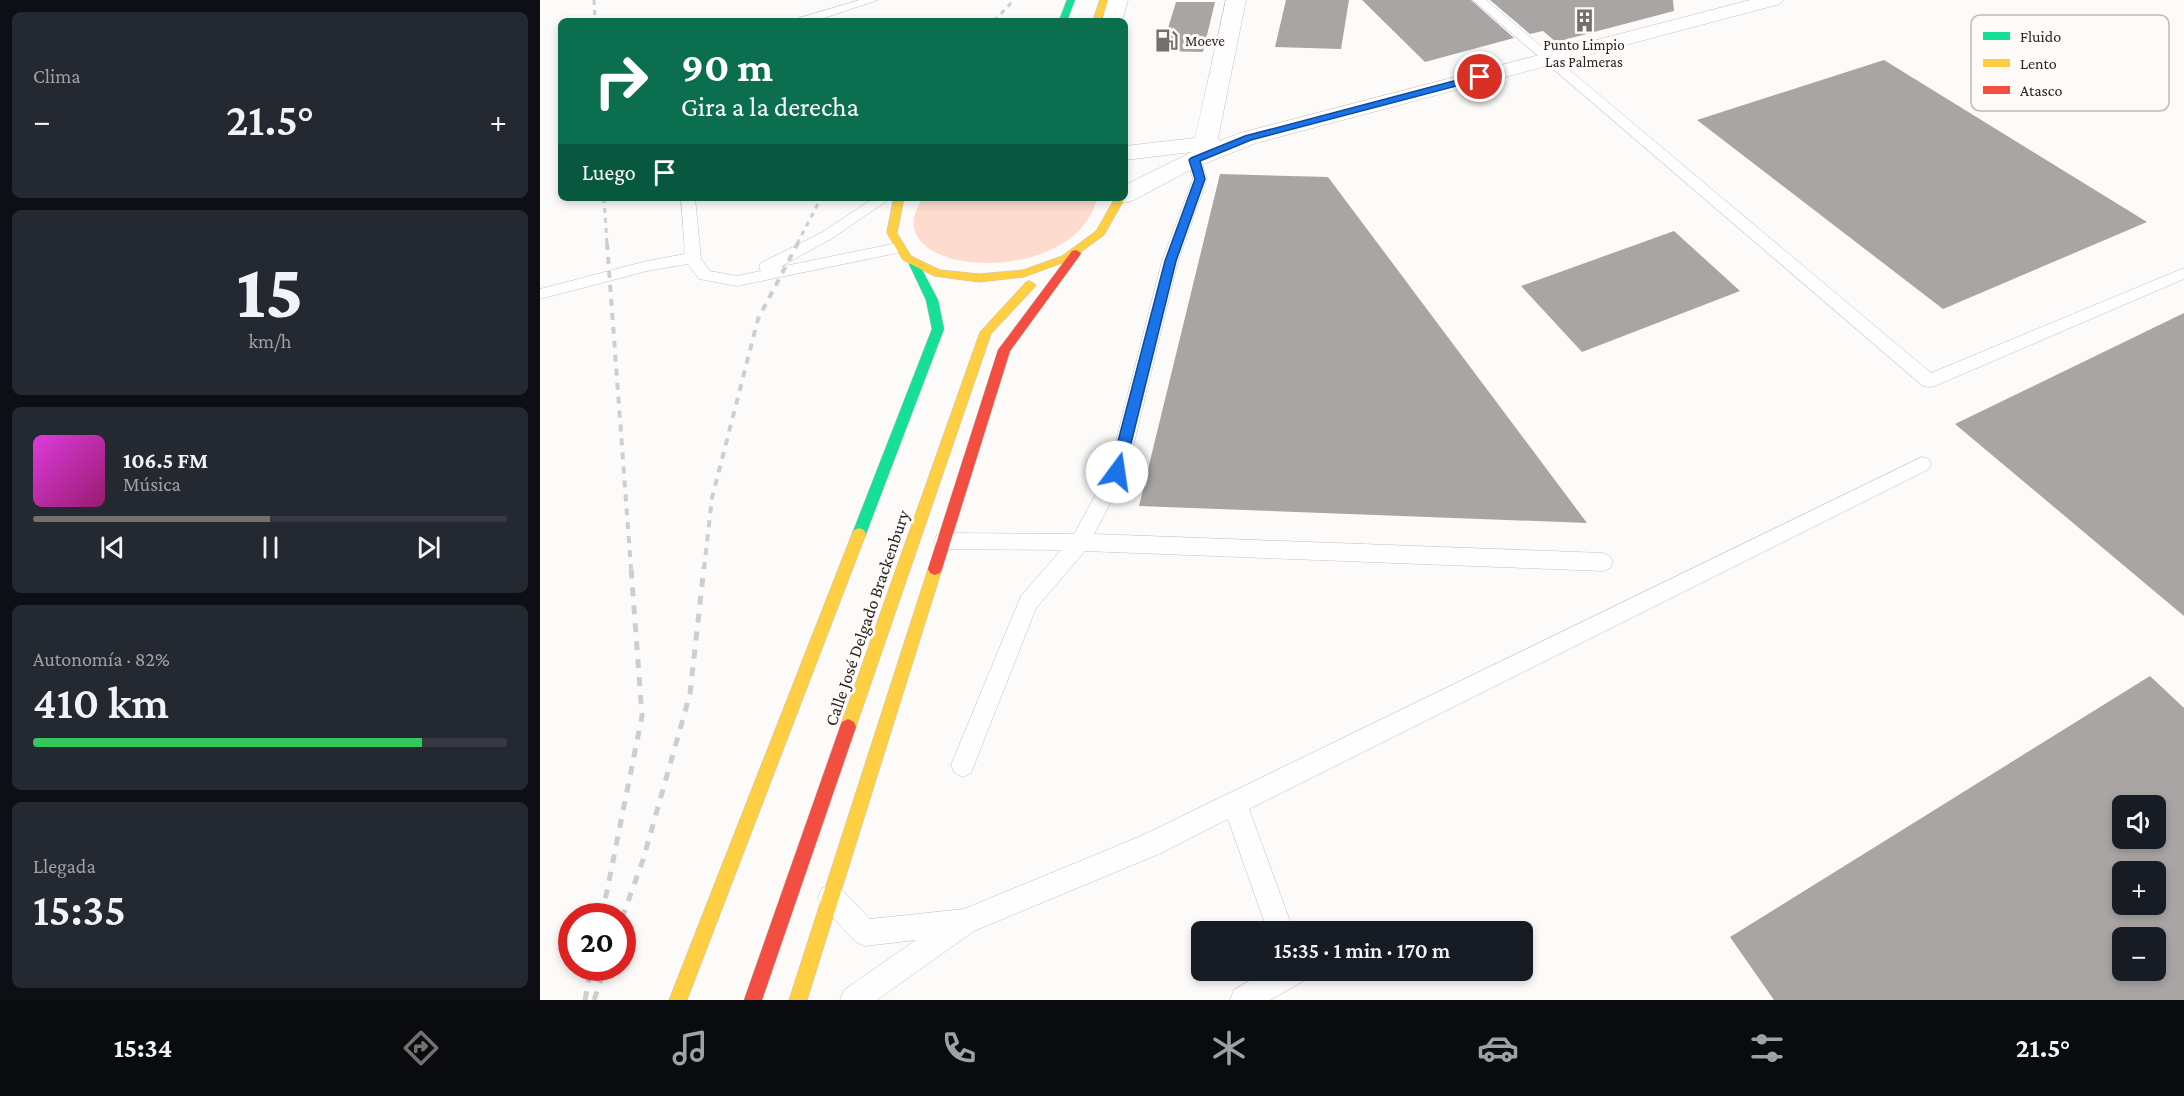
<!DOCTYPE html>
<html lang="es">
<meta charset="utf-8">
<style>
:root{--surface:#171b24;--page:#242831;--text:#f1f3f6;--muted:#9ea1a6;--line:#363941;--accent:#74706e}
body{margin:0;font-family:"Crimson Pro",serif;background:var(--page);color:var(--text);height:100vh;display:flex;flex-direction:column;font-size:22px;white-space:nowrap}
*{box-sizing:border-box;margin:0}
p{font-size:20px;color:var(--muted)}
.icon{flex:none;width:33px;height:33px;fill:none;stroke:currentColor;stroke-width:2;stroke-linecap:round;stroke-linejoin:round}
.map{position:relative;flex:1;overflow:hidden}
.details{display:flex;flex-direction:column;gap:12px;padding:12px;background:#0d0f14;width:540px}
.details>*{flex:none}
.hud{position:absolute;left:18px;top:18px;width:570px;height:183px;border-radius:9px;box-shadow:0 3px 9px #0003;background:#0b6e4f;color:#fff;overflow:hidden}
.tools{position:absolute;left:1572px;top:795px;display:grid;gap:12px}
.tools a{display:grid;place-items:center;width:54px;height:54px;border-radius:9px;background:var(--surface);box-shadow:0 3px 9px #0003;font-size:30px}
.speed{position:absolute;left:18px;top:903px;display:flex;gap:12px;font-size:30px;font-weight:700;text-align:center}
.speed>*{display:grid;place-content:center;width:78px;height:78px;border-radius:50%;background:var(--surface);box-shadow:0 3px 9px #0003;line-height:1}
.speed .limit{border:9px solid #d22;background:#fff;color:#111}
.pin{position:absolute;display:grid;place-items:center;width:51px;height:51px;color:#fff;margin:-26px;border:3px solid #fff;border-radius:50%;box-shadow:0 2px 6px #0007}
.me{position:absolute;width:66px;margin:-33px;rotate:14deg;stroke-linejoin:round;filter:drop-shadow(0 0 4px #0008)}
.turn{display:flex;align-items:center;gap:21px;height:126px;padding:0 24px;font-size:27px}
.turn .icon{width:78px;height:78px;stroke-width:2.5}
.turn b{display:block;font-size:42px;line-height:51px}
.then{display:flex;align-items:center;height:57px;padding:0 24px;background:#0003;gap:12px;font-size:22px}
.big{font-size:45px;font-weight:600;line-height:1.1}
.details .card{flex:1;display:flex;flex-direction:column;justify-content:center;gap:9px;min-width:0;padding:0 21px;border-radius:9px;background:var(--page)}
.details .dial{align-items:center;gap:0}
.dial b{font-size:78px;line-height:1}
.song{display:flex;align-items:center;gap:18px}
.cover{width:72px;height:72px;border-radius:9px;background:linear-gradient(135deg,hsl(300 70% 55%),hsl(320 70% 35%))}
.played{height:6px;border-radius:3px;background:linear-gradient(90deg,var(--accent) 50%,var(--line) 50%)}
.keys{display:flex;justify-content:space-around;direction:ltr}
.heat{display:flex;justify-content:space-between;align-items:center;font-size:33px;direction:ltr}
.charge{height:9px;border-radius:4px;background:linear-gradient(90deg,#34c759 82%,var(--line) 0)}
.trip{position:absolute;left:651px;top:921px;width:342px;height:60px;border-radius:9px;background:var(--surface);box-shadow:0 3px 9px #0003;font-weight:600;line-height:60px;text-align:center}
.dock{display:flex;height:96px;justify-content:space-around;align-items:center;background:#090b0e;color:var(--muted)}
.dock .icon{width:42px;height:42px}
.dock .current{color:var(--accent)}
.dock b{font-size:27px;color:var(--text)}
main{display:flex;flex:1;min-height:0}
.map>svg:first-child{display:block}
.green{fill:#fddccf}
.building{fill:#a8a5a4;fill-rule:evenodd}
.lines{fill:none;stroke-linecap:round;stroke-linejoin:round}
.lane-casing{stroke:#c3c0be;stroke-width:1}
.street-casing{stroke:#c3c0be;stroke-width:1}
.fast-casing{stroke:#c3c0be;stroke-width:1}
.slow-casing{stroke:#c3c0be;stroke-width:1}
.jam-casing{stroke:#c3c0be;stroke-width:1}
.lane{fill:#fffefe;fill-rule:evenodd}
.street{fill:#fffefe;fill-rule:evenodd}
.fast{fill:#16e098;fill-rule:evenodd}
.slow{fill:#ffcf43;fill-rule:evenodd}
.jam{fill:#f24e42;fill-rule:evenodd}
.rail-far2{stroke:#cfcece;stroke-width:3;stroke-dasharray:5 5;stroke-linecap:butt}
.rail-far1{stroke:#cfcece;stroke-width:4;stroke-dasharray:7 7;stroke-linecap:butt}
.rail{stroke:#cfcece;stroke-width:5;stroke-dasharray:9 9;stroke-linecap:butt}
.route{fill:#1a73e8;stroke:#114b97;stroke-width:1.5}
.labels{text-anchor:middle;stroke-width:6;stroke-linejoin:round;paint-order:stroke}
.far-poi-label{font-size:15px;fill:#2b2522;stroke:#fdfaf9;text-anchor:start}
.street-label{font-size:18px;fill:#2b2522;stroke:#fdfaf9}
.key{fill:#fdfaf9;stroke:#bebab8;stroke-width:1.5}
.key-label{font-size:16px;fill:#2b2522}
</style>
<main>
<section class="details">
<div class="card"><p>Clima</p>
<div class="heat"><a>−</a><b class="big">21.5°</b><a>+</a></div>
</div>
<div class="card dial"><b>15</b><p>km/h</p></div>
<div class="card">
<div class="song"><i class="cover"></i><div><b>106.5 FM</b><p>Música</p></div></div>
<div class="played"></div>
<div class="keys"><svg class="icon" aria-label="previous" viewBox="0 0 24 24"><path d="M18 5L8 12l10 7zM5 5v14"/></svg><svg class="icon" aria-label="pause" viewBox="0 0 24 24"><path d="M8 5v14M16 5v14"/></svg><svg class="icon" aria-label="next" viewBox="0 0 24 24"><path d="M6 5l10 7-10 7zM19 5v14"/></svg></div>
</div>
<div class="card"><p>Autonomía · 82%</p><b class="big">410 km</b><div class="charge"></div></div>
<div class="card"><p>Llegada</p><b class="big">15:35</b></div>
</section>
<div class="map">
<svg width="1644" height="1000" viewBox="0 0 1644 1000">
<rect width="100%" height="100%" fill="#fcfbfa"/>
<!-- green -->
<path class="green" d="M383,198H557C535,292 328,277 383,198Z"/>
<!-- building -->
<g class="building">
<path d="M746,0H809L801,49L735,47Z"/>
<path d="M822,0H931L974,38L885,62Z"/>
<path d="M950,0H1133L1134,11L1016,42L1003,31L990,34Z"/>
<path d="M636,2H675L663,52L621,51Z"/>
<path d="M1344,60L1607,222L1403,309L1157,120Z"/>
<path d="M680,174L788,177L1047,523L599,506Z"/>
<path d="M1134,231L1200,291L1042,352L981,286Z"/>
<path d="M1644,313V616L1415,424Z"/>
<path d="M1610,676L1644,708V1000H1234L1190,937ZM1582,806H1616V838H1582ZM1582,872H1616V904H1582ZM1582,938H1616V970H1582Z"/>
</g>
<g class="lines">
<defs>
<g id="lane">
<path d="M320,0H338L275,21H257L259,18Z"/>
<path d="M933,0H946L1391,373L1644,268V279L1395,386L1389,387L1383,386Z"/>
<path d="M654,156L661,160L667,179L638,261L587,472L554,534L1063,553L1070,556L1073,562L1070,568L1063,571L545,551L496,608L431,773L423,777L415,773L411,765L481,596L521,550L404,549L397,547L394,541L397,535L404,533L534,534L568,472L622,261L653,179L647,160Z"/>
<path d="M141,198H155L161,259L170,271L197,276L221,271L219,267L221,263L281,233L334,198H351L291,239L240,267L357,243L365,248L357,253L197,286L159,279L148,264L107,271L0,299V289L107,261L145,254Z"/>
<path d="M1382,457L1389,459L1391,464L1389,469L709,809L754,932H728L688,819L619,854L434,931L337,1000H300L304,990L376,940L325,946L316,942L282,906L278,897L282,888L291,884L300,888L330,919L424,909L601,836Z"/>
<path d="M728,970H768L765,980L730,1000H690L694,990Z"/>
</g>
<g id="street">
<path d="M568,0H588L582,21H562Z"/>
<path d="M686,0H706L678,138L680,141L700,133L1210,0H1243L1240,4L716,143L654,168L594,200L585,203L576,200L575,198H585V185L652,152L585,160V146L655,138Z"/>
</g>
<g id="fast">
<path d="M527,0H535L527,21H519Z"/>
<path d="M374,260L379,264L398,300L404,329L326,534L324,538L319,540L314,538L312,534L392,329L386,300L369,264Z"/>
</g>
<g id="slow">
<path d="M560,0H568L561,21H553Z"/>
<path d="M354,198H364L357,233L371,256L400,270L439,274L483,270L522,256L556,231L575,198H585L564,235L530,260L484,277L439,282L394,276L363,260L347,233Z"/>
<path d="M490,281L496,285L494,288L451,334L316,727L314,732L308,735L302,732L300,727L440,332L486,282Z"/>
<path d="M319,528L324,530L326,534L147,1000H129L312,534L314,530Z"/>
<path d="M395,563L400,565L402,569L267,1000H249L388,569L390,565Z"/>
</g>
<g id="jam">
<path d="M536,250L541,253L540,255L470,351L402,569L400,573L395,575L390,573L388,569L458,350L532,251Z"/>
<path d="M308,719L314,722L316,727L222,1000H204L300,727L302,722Z"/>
</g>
</defs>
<!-- lane casing -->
<use href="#lane" class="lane-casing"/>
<!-- street casing -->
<use href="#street" class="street-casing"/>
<!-- fast casing -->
<use href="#fast" class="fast-casing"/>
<!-- slow casing -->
<use href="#slow" class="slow-casing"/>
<!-- jam casing -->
<use href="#jam" class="jam-casing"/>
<!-- lane -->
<use href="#lane" class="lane"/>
<!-- street -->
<use href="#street" class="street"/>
<!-- fast -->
<use href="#fast" class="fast"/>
<!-- slow -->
<use href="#slow" class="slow"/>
<!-- jam -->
<use href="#jam" class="jam"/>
<!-- rail-far2 -->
<g class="rail-far2">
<path d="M54,0L55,21"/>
<path d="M454,21L474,0"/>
<path d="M64,198L67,244"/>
<path d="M257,244L281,198"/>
</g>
<!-- rail-far1 -->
<g class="rail-far1">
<path d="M67,243L91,569"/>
<path d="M164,569L172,498L218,319L258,243"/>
</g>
<!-- rail -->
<g class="rail">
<path d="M62,916L102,716L91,567"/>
<path d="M82,918L103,860L150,694L164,567"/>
<path d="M45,1000L51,968"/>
<path d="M54,1000L65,968"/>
</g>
</g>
<!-- route -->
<path class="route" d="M940,74L943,75V79L711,140L660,161L665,179L636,261L584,472L582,476H572L570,472L625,261L655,179L649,160L651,158L705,136Z"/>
<!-- icons -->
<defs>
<symbol id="building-bare" viewBox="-9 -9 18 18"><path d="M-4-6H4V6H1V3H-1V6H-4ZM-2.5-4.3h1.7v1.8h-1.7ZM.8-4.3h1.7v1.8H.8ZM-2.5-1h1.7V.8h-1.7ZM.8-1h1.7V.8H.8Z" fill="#74706e" stroke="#fdfaf9" stroke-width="2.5" paint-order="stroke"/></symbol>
<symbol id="fuel-bare" viewBox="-9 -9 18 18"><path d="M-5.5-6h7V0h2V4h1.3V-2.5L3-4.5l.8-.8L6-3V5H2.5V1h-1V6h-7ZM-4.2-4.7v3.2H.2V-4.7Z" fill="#74706e" stroke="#fdfaf9" stroke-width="2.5" paint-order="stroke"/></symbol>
</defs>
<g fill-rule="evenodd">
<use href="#building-bare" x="1028" y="4" width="33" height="33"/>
<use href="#fuel-bare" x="610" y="24" width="33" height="33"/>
</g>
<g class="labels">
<!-- far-poi labels -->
<g class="far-poi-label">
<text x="645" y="46">Moeve</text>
<text x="1044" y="50" text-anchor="middle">Punto Limpio<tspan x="1044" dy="17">Las Palmeras</tspan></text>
</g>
<!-- street labels -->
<g class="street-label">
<text transform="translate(327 618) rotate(-71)" y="6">Calle José Delgado Brackenbury</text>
</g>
</g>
<!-- legend -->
<rect x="1431" y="15" width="198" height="96" rx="9" class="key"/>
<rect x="1443" y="32" width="27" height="8" fill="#16e098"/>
<rect x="1443" y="59" width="27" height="8" fill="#ffcf43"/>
<rect x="1443" y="86" width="27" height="8" fill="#f24e42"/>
<g class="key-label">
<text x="1480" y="42">Fluido</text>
<text x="1480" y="69">Lento</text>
<text x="1480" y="96">Atasco</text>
</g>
</svg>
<div class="tools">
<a><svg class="icon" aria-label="sound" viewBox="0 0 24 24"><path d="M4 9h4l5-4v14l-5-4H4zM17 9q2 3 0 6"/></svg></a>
<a>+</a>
<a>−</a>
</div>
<div class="speed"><div class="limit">20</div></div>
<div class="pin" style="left:940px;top:77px;background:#d93025"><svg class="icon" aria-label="arrive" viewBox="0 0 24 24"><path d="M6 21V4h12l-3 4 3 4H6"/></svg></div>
<svg class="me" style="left:577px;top:472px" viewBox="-20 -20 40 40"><circle r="19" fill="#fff"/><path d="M0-13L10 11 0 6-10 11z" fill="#1a73e8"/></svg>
<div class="trip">15:35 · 1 min · 170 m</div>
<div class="hud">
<div class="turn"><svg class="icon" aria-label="right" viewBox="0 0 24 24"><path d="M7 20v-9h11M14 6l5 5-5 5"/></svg><div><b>90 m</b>Gira a la derecha</div></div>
<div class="then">Luego<svg class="icon" aria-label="arrive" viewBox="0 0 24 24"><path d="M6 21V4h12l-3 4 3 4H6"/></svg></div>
</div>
</div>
</main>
<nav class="dock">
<b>15:34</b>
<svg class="icon current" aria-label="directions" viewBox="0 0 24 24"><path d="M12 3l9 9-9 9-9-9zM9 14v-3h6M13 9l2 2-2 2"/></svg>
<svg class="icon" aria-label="music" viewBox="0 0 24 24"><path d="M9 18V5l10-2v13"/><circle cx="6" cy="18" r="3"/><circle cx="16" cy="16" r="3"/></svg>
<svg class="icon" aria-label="phone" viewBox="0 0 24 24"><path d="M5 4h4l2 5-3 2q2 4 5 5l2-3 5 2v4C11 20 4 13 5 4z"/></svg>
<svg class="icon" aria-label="climate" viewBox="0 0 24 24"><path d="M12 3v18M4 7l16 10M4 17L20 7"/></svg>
<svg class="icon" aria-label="car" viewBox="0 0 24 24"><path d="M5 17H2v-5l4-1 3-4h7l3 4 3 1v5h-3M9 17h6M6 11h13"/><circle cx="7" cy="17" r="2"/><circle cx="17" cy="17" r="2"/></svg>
<svg class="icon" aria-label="filters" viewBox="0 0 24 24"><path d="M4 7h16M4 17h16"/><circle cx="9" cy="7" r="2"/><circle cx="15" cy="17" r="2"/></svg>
<b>21.5°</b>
</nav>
